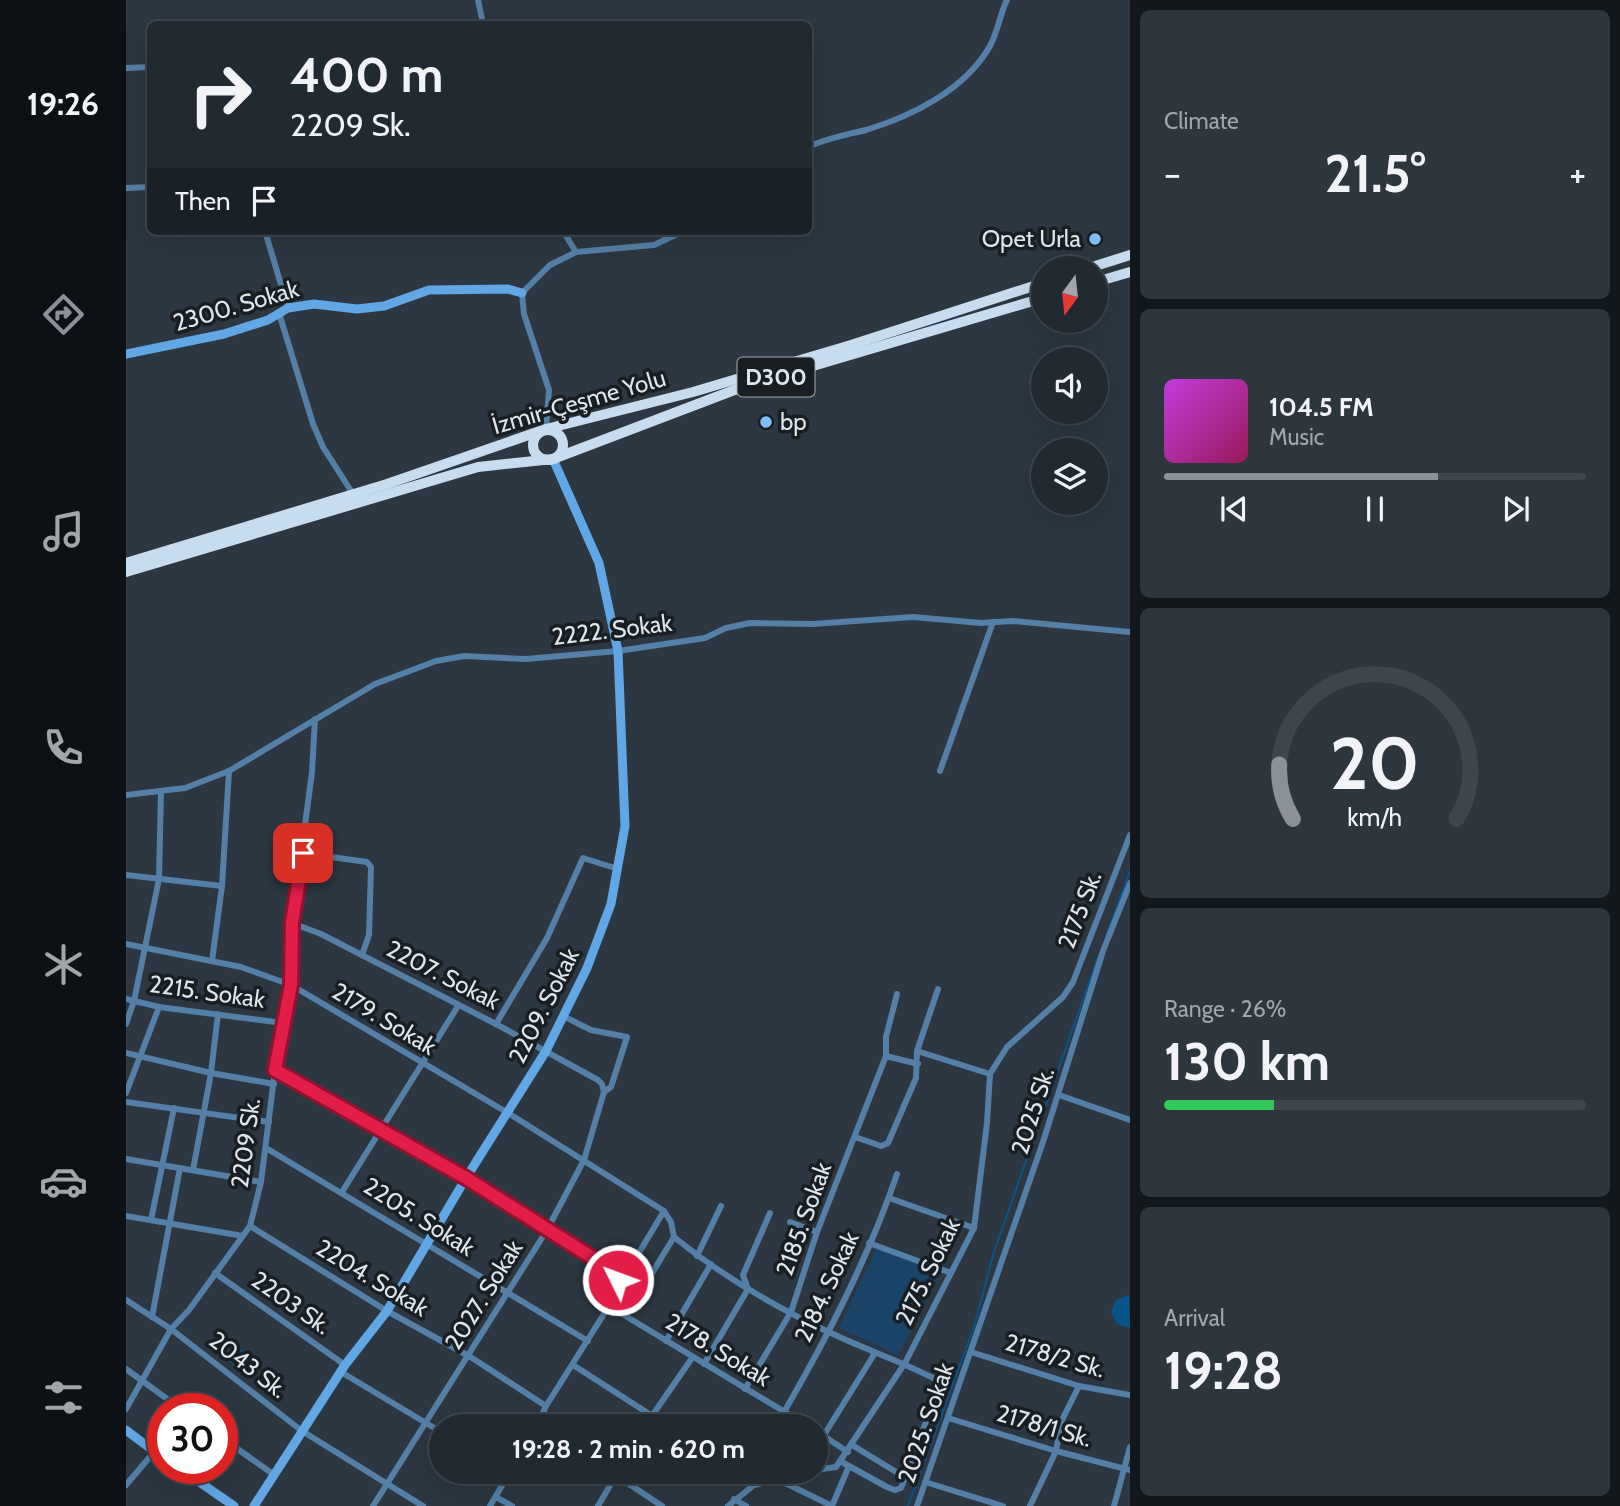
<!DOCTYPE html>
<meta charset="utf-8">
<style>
:root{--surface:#212931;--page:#2d353d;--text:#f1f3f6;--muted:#a2a6ab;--line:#3e454d;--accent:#8c9099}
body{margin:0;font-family:Cabin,sans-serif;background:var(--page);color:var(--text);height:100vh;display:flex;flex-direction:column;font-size:26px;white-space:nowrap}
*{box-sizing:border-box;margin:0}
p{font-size:23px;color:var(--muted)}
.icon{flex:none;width:38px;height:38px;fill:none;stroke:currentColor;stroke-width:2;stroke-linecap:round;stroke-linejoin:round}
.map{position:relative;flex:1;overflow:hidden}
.drawer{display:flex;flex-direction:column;gap:10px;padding:10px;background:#12171b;width:490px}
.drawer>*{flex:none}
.top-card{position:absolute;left:21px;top:21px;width:665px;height:214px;border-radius:10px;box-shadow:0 7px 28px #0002,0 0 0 2px var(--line);background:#212931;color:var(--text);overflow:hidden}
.needle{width:46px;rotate:195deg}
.controls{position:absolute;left:905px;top:256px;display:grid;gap:14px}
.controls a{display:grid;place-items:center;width:77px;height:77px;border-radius:50%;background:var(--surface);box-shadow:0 7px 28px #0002,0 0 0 2px var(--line);font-size:35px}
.speed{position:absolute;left:21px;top:1393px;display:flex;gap:14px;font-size:35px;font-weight:700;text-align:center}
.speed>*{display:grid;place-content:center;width:91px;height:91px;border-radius:50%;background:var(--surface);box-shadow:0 7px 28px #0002,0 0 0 2px var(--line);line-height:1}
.speed .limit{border:10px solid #d22;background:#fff;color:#111}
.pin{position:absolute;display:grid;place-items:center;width:60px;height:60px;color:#fff;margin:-30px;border-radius:14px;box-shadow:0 4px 10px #0006}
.me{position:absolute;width:77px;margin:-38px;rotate:312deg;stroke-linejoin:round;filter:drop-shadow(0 0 5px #0008)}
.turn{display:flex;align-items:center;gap:24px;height:147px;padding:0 28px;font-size:32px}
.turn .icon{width:91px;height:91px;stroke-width:2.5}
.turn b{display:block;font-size:49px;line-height:60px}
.then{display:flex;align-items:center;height:66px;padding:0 28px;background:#0003;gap:14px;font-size:26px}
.big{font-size:52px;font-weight:700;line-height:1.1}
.drawer .widget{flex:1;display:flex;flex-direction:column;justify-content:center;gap:10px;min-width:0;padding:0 24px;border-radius:10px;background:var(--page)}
.drawer .dial{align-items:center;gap:0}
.dial svg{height:182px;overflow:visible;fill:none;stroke:var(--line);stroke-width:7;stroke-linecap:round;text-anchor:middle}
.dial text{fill:var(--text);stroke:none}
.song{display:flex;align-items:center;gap:21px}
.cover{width:84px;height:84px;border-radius:10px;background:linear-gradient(135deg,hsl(290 70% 55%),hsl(330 70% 35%))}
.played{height:7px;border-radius:4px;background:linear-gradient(90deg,var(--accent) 65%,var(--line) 65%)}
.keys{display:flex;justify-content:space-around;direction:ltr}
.heat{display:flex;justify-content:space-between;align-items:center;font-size:38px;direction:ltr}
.charge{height:10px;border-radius:5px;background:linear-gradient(90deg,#34c759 26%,var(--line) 0)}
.trip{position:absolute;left:303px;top:1414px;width:399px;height:70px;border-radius:35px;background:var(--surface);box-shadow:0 7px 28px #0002,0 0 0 2px var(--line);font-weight:700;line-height:70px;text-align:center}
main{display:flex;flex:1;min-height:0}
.menu{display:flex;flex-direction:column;width:126px;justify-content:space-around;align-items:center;background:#0d1014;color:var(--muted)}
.menu .icon{width:49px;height:49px}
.menu .active{color:var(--accent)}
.menu b{font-size:32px;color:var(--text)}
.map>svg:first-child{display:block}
.green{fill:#194367}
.water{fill:#07548b}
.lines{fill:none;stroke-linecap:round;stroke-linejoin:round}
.stream{stroke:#07548b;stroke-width:2}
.street{stroke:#547fa6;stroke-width:6}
.secondary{stroke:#61a7e6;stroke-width:9}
.highway{stroke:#c8dcf0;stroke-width:10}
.route-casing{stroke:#92132f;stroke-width:18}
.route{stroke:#e11d48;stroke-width:12}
.poi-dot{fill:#7dbef9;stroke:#191e22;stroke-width:2.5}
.labels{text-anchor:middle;stroke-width:7;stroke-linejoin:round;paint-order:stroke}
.shield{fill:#191e22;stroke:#a3a9af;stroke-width:2}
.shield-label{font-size:23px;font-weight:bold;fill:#dee5ec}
.poi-label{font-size:24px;fill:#dee5ec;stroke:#191e22;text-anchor:end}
.street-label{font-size:24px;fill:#dee5ec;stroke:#191e22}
</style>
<main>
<nav class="menu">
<b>19:26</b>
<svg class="icon active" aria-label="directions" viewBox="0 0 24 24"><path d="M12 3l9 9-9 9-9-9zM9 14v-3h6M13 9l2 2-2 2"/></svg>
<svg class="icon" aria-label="music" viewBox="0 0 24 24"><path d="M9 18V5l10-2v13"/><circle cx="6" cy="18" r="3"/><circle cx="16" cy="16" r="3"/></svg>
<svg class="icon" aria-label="phone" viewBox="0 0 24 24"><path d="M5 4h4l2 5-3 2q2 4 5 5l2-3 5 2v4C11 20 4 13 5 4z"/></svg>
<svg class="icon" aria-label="climate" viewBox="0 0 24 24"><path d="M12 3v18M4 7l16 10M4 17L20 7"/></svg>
<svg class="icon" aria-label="car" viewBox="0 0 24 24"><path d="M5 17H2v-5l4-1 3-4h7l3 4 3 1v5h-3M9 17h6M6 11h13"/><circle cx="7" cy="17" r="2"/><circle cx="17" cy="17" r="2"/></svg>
<svg class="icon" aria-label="filters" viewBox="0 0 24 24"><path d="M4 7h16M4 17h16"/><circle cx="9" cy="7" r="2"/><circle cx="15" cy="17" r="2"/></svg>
</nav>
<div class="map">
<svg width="1004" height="1506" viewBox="0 0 1004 1506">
<rect width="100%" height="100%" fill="#2c3741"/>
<!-- green -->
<g class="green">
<path d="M751,1247L815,1273L772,1355L713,1328Z"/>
<path d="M109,1343L133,1363L121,1377L97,1357Z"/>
</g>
<!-- water -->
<path class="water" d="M1003,1295L1004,1328L991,1324L985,1312L990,1300Z"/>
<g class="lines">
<!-- stream -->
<g class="stream">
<path d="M980,936L1004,871"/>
<path d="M782,1506L848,1327L868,1252L972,957"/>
</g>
<!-- street -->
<g class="street">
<path d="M352,0L357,24"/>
<path d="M0,68L24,67"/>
<path d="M682,147C701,138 720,135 740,130C786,116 839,90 864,46C872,31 874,14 881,0"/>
<path d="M0,188L24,187"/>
<path d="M139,231L162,308"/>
<path d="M437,231L450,252"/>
<path d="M153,313L187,424L197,447L227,494"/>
<path d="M420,429L423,390L398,314L396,293L424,265L450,252L528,245L558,231"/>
<path d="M814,771L867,622"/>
<path d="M0,795L59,788L103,771L249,684L310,661L338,656L400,659L492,651L579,638L600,628L624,623L686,624L787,617L855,623L887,621L1004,632"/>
<path d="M177,853L241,862L245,867L243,935L236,955"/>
<path d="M0,875L96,886L103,771"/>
<path d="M166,923L195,934L370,1024L472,1080L476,1084L478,1092"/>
<path d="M0,944L115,967L165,985L382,1113L538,1211L545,1222L548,1237L500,1316"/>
<path d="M86,961L96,886"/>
<path d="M0,999L33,1007L157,1023"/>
<path d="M437,1016L465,1030L501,1037L485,1087L478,1092"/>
<path d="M0,1024L8,1001L33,879L35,791"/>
<path d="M370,1024L421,938L457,858L492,869"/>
<path d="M791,1051L812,989"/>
<path d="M0,1053L85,1073L148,1084"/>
<path d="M760,1056L792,1064"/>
<path d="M149,1070L340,1178L486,1270L492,1280"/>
<path d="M0,1093L33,1007"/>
<path d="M933,1095L1004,1120"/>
<path d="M0,1102L143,1122"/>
<path d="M729,1137L755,1146L762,1143L790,1078L791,1051L864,1074"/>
<path d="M140,1148L462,1341"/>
<path d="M0,1159L135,1182"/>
<path d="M67,1170L85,1073L92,1014"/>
<path d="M216,1192L332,1006"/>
<path d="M763,1198L848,1228"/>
<path d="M0,1216L117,1236"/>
<path d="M25,1220L48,1108"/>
<path d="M664,1222L691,1232"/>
<path d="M124,1226L261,1311L343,1356L420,1406"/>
<path d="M548,1237C596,1276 651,1308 707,1334C743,1351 780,1363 815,1382"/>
<path d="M743,1243L825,1273"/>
<path d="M571,1256L595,1206"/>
<path d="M89,1273L219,1365"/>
<path d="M0,1300L45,1329L176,1431L297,1506"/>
<path d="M483,1306L682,1426"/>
<path d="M26,1317L54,1168"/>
<path d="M540,1341L585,1264"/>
<path d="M845,1352L953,1386L1004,1395"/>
<path d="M578,1364L622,1289L617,1275L644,1213"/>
<path d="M447,1365L542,1426"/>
<path d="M0,1369L55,1409"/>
<path d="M215,1372L315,1432"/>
<path d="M619,1389L665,1312L691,1232L760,1056V1037L771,994"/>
<path d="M0,1409L45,1329L63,1310L124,1226L135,1182L149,1070L165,985L166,923L186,772L189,719"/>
<path d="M658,1412C702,1336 743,1257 771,1174"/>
<path d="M822,1418L930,1451L1004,1470"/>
<path d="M411,1426L420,1406L483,1306L492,1280L505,1266L538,1211"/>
<path d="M519,1426L566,1358"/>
<path d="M690,1431L722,1452"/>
<path d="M698,1435L749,1353"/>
<path d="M96,1438L147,1474"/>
<path d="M726,1445L780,1478"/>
<path d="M714,1461L761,1487L769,1490L775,1488L818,1374"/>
<path d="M690,1470L710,1467L779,1363L848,1228L861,1123L864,1074L881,1047L937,997L947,982L1004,835"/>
<path d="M485,1472L536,1506"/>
<path d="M614,1472L628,1485"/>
<path d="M651,1479L706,1506"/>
<path d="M799,1482L877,1506"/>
<path d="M0,1485L28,1452"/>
<path d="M370,1497L386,1506"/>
<path d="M608,1499L620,1506"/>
<path d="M247,1506L421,1230L458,1160L478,1092"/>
<path d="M364,1506L384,1472"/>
<path d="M472,1506L492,1472"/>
<path d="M602,1506L628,1485L683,1472"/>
<path d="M706,1506L723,1466"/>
<path d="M791,1506L917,1142L977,951L1004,883"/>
<path d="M904,1506L930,1451L935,1422L953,1386"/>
<path d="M988,1506L1004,1447"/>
</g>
<!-- secondary -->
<g class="secondary">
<path d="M0,354L98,334L142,320L162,308L188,304L231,309L258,306L303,290L382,289L396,293"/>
<path d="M0,1430L37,1458"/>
<path d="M53,1468L108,1506"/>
<path d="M128,1506L219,1365L261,1311L340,1178L420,1051L461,968L485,904L499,826L492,651L473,563L427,459"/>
</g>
<!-- highway -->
<g class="highway">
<path d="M963,268L1004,255"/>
<path d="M970,282L1004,272"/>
<circle cx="422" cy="445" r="15"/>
<path d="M0,563L261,484L420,429L567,392L725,345L917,283"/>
<path d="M0,572L352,467L427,459L619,386L917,298"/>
</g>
</g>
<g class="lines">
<defs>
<path id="route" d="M177,853L166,923L165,985L149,1070L340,1178L486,1270L492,1280"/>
</defs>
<!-- route casing -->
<use href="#route" class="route-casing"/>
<!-- route -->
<use href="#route" class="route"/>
</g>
<!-- markers -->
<g class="poi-dot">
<circle cx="969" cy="239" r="7"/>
<circle cx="640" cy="422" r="7"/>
</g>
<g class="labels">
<!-- shield labels -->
<rect class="shield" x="611.5" y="357.5" width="77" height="39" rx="5"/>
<g class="shield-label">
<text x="650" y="385">D300</text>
</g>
<!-- poi labels -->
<g class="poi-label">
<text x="955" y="247">Opet Urla</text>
<text x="654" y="430" text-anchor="start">bp</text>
</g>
<!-- street labels -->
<g class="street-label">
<text transform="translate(110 306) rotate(-16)" y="8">2300. Sokak</text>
<text transform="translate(453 402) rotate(-16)" y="8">İzmir-Çeşme Yolu</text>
<text transform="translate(486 630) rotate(-7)" y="8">2222. Sokak</text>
<text transform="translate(954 910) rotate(-69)" y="8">2175 Sk.</text>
<text transform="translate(317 975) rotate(27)" y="8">2207. Sokak</text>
<text transform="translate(81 992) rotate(8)" y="8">2215. Sokak</text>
<text transform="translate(418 1006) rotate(-63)" y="8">2209. Sokak</text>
<text transform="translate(258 1019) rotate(31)" y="8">2179. Sokak</text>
<text transform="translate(907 1111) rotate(-72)" y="8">2025 Sk.</text>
<text transform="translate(120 1143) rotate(-82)" y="8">2209 Sk.</text>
<text transform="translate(293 1217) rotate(32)" y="8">2205. Sokak</text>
<text transform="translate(678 1219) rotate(-70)" y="8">2185. Sokak</text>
<text transform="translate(802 1272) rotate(-64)" y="8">2175. Sokak</text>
<text transform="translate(246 1278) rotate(31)" y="8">2204. Sokak</text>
<text transform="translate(701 1287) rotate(-65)" y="8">2184. Sokak</text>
<text transform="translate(358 1295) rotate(-58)" y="8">2027. Sokak</text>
<text transform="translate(165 1303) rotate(35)" y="8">2203 Sk.</text>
<text transform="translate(592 1350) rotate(31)" y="8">2178. Sokak</text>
<text transform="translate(929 1356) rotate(16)" y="8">2178/2 Sk.</text>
<text transform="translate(122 1365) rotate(38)" y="8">2043 Sk.</text>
<text transform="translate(800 1423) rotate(-71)" y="8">2025. Sokak</text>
<text transform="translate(918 1426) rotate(16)" y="8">2178/1 Sk.</text>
</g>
</g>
</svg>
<div class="controls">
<a><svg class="needle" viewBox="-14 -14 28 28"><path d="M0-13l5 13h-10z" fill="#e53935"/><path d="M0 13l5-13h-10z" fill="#a2a6ab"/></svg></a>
<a><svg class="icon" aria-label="sound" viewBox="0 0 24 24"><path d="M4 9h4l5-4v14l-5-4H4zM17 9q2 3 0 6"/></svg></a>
<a><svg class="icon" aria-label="layers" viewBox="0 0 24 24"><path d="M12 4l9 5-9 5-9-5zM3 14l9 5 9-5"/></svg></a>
</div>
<div class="speed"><div class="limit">30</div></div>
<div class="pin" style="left:177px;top:853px;background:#d93025"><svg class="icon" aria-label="arrive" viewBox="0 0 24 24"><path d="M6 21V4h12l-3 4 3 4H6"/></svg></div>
<svg class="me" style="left:492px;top:1280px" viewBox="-20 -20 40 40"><circle r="17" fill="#e11d48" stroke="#fff" stroke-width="3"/><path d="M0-11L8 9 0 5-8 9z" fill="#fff"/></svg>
<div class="trip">19:28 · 2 min · 620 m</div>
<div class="top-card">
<div class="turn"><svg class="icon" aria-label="right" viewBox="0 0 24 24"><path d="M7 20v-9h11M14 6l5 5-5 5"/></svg><div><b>400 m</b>2209 Sk.</div></div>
<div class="then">Then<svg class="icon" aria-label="arrive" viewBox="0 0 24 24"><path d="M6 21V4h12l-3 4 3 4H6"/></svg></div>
</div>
</div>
<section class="drawer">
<div class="widget"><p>Climate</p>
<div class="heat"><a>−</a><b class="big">21.5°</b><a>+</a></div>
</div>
<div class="widget">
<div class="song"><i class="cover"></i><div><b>104.5 FM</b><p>Music</p></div></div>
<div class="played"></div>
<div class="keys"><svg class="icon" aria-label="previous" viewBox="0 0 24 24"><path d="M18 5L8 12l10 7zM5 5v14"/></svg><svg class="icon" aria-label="pause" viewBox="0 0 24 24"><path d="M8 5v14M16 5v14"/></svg><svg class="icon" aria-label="next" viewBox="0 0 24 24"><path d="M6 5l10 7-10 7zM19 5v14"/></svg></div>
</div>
<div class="widget dial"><svg viewBox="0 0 100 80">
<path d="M14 69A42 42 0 1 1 86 69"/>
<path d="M14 69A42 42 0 0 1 8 45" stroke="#8c9099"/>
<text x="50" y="56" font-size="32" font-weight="700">20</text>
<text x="50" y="72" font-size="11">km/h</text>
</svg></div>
<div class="widget"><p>Range · 26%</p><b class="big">130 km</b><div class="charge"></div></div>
<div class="widget"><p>Arrival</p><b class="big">19:28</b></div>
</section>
</main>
